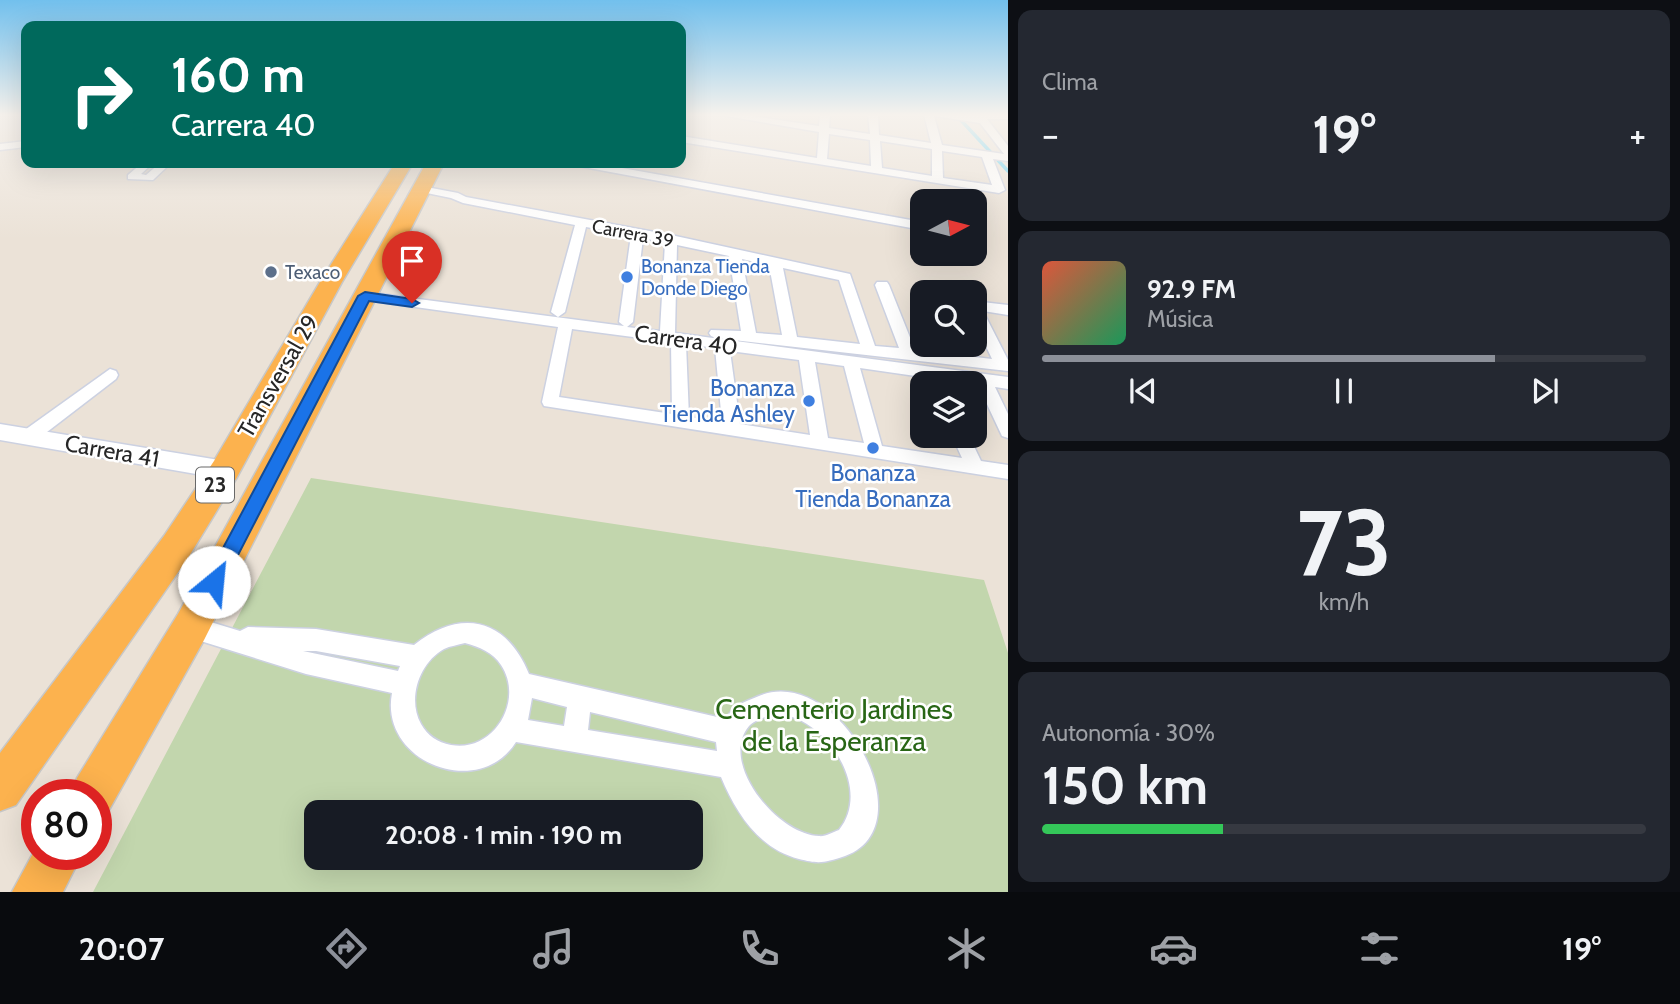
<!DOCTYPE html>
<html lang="es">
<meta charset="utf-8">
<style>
:root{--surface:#171b24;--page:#242831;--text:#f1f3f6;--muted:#9ea1a6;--line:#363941;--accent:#8c9099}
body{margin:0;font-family:Cabin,sans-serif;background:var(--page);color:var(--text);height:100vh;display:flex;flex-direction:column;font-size:26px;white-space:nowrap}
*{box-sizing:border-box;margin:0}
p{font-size:23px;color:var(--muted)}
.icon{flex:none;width:38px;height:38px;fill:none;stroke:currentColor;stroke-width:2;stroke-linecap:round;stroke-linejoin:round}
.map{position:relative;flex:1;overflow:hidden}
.side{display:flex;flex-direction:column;gap:10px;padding:10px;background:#0d0f14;width:672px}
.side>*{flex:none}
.banner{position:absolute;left:21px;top:21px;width:665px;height:147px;border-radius:14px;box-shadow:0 7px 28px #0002;background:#00695c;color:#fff;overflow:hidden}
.needle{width:46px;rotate:83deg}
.buttons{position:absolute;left:910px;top:189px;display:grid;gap:14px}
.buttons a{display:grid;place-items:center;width:77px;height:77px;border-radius:14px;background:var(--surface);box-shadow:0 7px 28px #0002;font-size:35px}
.speed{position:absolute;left:21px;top:779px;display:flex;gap:14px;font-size:35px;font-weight:700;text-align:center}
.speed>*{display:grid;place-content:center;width:91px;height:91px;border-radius:50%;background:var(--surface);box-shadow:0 7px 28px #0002;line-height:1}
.speed .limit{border:10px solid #d22;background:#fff;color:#111}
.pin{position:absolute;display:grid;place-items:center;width:60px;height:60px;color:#fff;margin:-72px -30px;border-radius:50% 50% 50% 0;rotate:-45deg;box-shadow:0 0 7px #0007}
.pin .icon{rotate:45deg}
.me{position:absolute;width:77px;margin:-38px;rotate:28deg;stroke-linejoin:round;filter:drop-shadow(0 0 5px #0008)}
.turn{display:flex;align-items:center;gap:24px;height:147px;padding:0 35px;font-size:32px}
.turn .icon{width:91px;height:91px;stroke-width:2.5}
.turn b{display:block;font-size:49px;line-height:60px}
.big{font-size:52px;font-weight:800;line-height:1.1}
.side .widget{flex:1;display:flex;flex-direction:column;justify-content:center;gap:10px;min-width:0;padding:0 24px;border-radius:14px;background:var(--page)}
.side .dial{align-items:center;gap:0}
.dial b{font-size:91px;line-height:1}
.song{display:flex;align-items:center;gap:21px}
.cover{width:84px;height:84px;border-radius:10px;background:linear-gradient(135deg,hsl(10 70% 55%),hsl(150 70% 35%))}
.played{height:7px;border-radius:4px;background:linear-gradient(90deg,var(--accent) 75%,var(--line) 75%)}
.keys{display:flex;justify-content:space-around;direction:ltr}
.heat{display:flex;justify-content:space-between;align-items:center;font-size:38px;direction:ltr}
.charge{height:10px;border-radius:5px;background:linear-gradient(90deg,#34c759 30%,var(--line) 0)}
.trip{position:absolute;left:304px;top:800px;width:399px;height:70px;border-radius:14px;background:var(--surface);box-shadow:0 7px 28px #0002;font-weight:800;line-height:70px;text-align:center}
.menu{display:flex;height:112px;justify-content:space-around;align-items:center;background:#090b0e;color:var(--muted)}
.menu .icon{width:49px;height:49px}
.menu .selected{color:var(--accent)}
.menu b{font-size:32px;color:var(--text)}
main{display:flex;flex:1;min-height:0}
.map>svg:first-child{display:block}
.cemetery{fill:#c2d6ad;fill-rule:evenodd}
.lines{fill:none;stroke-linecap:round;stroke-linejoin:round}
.stream{stroke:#62d1f4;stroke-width:3.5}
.minor-casing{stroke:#ccd1e1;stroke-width:3}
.tertiary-casing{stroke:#ccd1e1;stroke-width:3}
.trunk-casing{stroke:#c7c7c7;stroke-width:3}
.minor{fill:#fff;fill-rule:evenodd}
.tertiary{fill:#fff;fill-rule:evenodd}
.trunk{fill:#fcb24e;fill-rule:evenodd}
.route{fill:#1a73e8;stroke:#114b97;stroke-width:2}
.service-dot{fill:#5c6f8a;stroke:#fff;stroke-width:2.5}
.shop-dot{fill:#3f7fe0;stroke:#fff;stroke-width:2.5}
.labels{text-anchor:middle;stroke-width:5;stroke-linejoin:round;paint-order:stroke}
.far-street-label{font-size:19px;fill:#272727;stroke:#fff}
.far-shop-label{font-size:19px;fill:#366cbe;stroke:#fff;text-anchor:start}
.far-service-label{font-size:19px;fill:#4e5e75;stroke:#fff;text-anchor:start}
.shield{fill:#fff;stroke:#686868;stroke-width:2}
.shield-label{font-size:21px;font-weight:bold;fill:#272727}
.street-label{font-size:23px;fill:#272727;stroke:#fff}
.shop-label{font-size:23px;fill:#366cbe;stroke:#fff;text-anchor:end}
.near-park-label{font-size:28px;fill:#286615;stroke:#fff}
</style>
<main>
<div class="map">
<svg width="1008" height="892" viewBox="0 0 1008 892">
<rect width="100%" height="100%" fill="#ebe2d7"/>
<!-- cemetery -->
<path class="cemetery" d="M311,478L984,580L1008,653V892H93ZM317,812H691V858H317Z"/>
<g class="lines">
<!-- stream -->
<path class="stream" d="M958,117L1008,171"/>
<defs>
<g id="minor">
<path d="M714,114H739L819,126L820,114H830L829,128L870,134L868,114H878L879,135L931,143L924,114H1008V119H987L1008,146V161L993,159L1005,190L999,193L681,142V136L817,158L819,132ZM934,116L980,123L1004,154L942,145ZM829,134L870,140L871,166L827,159ZM880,141L932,149V176L882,168ZM942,151L982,157L992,185L943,178Z"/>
<path d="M26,141V147L0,150V144Z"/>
<path d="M142,163H153L141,174L146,175L160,163H171L153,180L128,179V175Z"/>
<path d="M573,163H594L922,222V230L578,166Z"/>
<path d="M421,186L458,193L466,197L671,235L850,274L875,346L899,348L875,285L877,282H887L889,285L915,350L992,359L975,323V304L982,302L1008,305V315L983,311L1008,360V371L716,338L711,336L709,333L711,330L741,331L729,256L677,245L675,333L1008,377V389L995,387L1008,414V438L1002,436L978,385L860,368L882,446L962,458L952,436H969L981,461L1008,465V479L544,406L542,402L558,327L365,300L358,296L365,292L624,326L619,322L631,235L586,227L565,312L558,317L551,312L575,225L463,203L451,198L417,191V187ZM643,238L665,243L660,331L627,327L633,322ZM742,259L769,265L782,335L756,333ZM783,268L839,280L860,344L797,337ZM572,329L671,342L672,414L559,397ZM686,344L715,348L722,422L689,417ZM730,351L799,360L810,435L740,424ZM815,362L844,366L864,443L828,438Z"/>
<path d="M110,369L116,371L118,375L116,379L34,442H22L19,437L22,432Z"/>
<path d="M191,616L240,631L248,627L316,629L414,645C461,608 506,618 529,674L726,719C734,705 744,702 759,696C838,663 928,826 845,856C824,863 819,864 799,859C759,849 736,813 721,777L516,742C479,801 379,762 392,693L306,674L191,638L183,635L180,627L183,619ZM465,643C479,647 493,652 501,665C525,701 493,753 451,745C437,742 428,736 421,724C407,699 419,663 444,649C450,646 458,645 465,643ZM303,651H316L400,666L398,671ZM532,698L567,707L564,726L528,720ZM590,712L716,742L717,751L588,730ZM773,714C782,715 792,716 800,720C838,739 868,794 839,830C833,832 825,837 819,836C778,835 718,763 749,726C754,720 766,717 773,714Z"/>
</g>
<path id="tertiary" d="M0,424L225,461L233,464L236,470L233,476L225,479L0,440Z"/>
<g id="trunk">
<path d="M395,163H413L342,282L236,479L188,558L16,805L0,811V753L164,536L214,461L320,282Z"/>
<path d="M426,163H444L204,640L109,810L96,815V794H71L77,778L178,614Z"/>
<path d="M37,846V854H82L63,892H12Z"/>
</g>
</defs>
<!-- minor casing -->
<use href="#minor" class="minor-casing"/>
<!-- tertiary casing -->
<use href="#tertiary" class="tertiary-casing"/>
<!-- trunk casing -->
<use href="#trunk" class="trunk-casing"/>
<!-- minor -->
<use href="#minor" class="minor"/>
<!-- tertiary -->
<use href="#tertiary" class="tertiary"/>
<!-- trunk -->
<use href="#trunk" class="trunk"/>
</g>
<!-- sky -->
<linearGradient id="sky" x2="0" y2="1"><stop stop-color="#72c0ed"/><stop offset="0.48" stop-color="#f6f2ed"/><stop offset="1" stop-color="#f6f2ed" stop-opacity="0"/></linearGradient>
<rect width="1008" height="239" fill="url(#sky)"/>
<!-- route -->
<path class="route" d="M365,292L412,299L419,303L412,307L369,301L221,588L214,591L208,588L205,582L208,576L358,296Z"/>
<!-- markers -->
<circle class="service-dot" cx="271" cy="272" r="7"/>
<g class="shop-dot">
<circle cx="627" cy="277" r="7"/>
<circle cx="809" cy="401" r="7"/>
<circle cx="873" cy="448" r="7"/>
</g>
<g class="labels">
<!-- far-street labels -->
<g class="far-street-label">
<text transform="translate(633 233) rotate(11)" y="7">Carrera 39</text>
</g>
<!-- far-shop labels -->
<g class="far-shop-label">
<text x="641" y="273">Bonanza Tienda<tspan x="641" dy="22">Donde Diego</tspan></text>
</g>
<!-- far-service labels -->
<g class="far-service-label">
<text x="285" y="279">Texaco</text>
</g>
<!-- shield labels -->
<rect class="shield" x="196" y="467.5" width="38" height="35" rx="5"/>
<g class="shield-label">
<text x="215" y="492">23</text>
</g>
<!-- street labels -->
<g class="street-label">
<text transform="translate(686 340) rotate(8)" y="8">Carrera 40</text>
<text transform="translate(278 376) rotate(-60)" y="8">Transversal 29</text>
<text transform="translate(112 451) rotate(10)" y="8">Carrera 41</text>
</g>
<!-- shop labels -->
<g class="shop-label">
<text x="795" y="396">Bonanza<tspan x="795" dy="26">Tienda Ashley</tspan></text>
<text x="873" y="481" text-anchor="middle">Bonanza<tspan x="873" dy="26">Tienda Bonanza</tspan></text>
</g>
<!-- near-park labels -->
<g class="near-park-label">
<text x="834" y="719">Cementerio Jardines<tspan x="834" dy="32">de la Esperanza</tspan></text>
</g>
</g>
</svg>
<div class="buttons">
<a><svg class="needle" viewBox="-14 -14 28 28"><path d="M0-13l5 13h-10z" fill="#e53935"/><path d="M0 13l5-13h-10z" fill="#9ea1a6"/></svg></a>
<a><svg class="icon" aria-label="search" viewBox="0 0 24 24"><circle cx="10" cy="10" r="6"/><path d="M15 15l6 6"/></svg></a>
<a><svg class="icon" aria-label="layers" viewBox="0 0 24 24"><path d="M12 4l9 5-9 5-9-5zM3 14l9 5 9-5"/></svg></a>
</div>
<div class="speed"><div class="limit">80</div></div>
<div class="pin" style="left:412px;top:303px;background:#d93025"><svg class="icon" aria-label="arrive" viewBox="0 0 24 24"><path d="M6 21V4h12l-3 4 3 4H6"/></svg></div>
<svg class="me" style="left:214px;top:582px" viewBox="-20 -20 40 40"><circle r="19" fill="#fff"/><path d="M0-13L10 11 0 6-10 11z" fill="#1a73e8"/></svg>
<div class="trip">20:08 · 1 min · 190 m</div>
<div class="banner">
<div class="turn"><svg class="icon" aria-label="right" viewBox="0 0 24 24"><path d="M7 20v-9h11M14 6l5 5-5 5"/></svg><div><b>160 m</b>Carrera 40</div></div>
</div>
</div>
<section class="side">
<div class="widget"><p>Clima</p>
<div class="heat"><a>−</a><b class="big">19°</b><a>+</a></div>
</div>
<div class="widget">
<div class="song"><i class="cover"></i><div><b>92.9 FM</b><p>Música</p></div></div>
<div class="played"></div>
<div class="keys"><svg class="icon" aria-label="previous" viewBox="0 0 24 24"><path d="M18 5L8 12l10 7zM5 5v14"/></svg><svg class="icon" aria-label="pause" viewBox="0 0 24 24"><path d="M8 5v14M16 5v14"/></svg><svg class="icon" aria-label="next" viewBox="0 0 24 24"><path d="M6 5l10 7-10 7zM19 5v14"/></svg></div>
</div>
<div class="widget dial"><b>73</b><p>km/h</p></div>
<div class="widget"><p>Autonomía · 30%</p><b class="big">150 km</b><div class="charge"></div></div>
</section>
</main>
<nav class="menu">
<b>20:07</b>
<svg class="icon selected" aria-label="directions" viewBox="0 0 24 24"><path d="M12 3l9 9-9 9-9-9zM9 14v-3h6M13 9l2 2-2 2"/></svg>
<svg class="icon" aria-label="music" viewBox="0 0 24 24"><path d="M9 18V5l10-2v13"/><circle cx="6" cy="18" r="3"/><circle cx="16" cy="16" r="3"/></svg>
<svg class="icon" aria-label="phone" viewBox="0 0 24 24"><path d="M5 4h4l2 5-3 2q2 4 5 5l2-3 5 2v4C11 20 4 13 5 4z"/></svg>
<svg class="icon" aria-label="climate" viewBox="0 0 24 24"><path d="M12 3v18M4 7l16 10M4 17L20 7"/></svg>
<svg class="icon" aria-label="car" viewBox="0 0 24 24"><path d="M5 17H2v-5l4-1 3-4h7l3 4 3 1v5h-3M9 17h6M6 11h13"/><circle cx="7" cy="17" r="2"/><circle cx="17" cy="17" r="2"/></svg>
<svg class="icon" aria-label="filters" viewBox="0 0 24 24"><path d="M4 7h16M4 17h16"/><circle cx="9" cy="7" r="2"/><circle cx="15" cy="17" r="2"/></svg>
<b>19°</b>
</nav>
